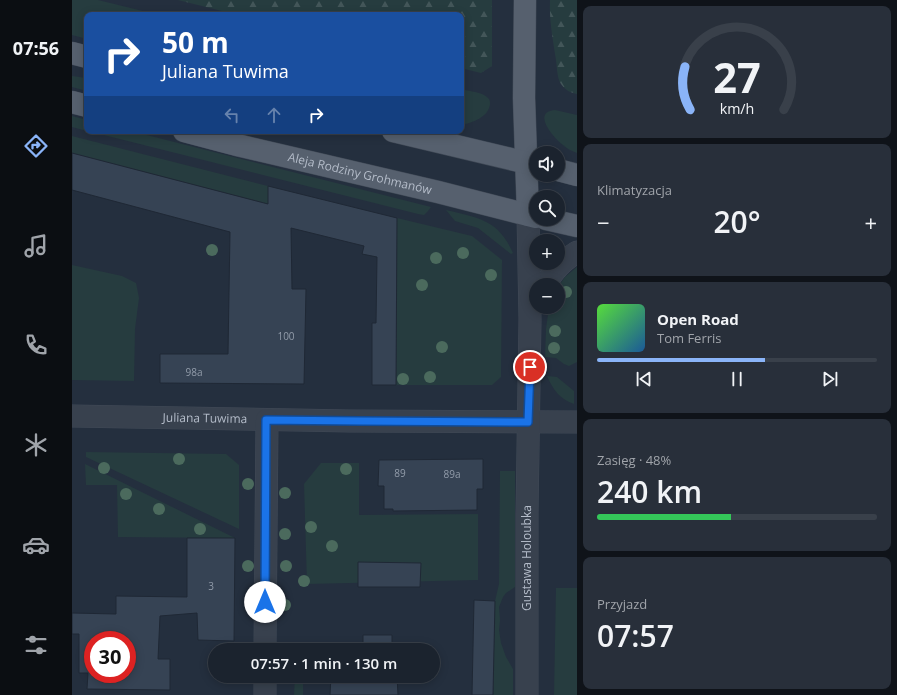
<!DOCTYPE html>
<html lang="pl">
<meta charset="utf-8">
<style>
:root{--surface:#1b232e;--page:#282f3a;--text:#f1f3f6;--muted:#a0a4aa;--line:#39404a;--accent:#8ab4f8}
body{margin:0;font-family:"Open Sans",sans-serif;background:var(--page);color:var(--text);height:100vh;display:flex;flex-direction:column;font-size:15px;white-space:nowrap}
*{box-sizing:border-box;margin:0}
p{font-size:13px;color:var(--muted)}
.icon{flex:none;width:22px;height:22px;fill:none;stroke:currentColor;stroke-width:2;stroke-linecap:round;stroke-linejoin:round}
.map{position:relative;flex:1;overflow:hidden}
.sheet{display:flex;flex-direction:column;gap:6px;padding:6px;background:#0f1319;width:320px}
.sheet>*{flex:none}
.banner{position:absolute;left:12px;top:12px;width:380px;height:122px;border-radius:8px;box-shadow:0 2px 10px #0003,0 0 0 1px var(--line);background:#1a4fa0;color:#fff;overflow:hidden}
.fabs{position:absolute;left:457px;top:146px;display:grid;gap:8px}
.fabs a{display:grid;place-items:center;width:36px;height:36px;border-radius:50%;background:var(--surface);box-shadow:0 2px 10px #0003,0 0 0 1px var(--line);font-size:20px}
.speed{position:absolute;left:12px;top:631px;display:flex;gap:8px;font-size:20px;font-weight:700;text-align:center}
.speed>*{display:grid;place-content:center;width:52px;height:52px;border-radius:50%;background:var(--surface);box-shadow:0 2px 10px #0003,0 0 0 1px var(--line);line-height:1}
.speed .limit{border:6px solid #d22;background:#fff;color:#111}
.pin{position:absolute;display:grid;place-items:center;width:34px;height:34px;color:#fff;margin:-17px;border:2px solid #fff;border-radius:50%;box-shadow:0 1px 4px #0007}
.me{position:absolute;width:44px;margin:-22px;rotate:0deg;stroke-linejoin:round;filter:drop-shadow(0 0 3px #0008)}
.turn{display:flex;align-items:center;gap:14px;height:84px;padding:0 12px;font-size:18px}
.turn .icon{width:52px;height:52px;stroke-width:2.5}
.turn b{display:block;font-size:28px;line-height:34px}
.lanes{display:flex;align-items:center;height:38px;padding:0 12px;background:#0003;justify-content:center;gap:20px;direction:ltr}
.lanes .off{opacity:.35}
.big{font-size:30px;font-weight:600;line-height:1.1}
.sheet .tile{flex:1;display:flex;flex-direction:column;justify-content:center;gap:6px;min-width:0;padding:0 14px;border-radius:8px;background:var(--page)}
.sheet .dial{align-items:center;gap:0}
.dial svg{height:104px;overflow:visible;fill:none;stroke:var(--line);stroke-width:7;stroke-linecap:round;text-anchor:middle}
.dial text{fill:var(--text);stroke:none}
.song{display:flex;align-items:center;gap:12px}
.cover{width:48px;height:48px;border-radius:6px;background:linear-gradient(135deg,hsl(110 70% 55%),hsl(210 70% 35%))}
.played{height:4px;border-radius:2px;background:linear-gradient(90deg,var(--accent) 60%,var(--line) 60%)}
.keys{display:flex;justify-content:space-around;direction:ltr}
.heat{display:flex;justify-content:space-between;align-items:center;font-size:22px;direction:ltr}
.charge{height:6px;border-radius:3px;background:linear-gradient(90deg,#34c759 48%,var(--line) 0)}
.trip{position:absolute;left:136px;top:643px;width:232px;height:40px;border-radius:20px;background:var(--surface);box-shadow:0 2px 10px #0003,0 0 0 1px var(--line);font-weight:600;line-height:40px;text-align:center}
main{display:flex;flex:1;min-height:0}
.tabs{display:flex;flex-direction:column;width:72px;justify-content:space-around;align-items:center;background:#0b0e12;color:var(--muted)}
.tabs .icon{width:28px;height:28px}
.tabs .selected{color:var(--accent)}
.tabs b{font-size:18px;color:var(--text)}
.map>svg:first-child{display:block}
.grass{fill:#263c3f}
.forest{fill:url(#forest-firs)}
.building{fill:#364354;stroke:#1f2835;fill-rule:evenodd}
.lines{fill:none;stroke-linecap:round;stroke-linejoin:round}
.minor-casing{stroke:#414a57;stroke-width:23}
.major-casing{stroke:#414a57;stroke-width:23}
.minor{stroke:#38414e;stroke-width:22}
.major{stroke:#56606e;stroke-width:22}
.tree{fill:#4b6a5d}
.route-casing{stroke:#114b97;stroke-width:10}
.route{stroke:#1a73e8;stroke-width:7}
.labels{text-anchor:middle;stroke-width:4;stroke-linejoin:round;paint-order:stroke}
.number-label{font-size:10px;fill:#929caa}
.street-label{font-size:12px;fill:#b4bcc9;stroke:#1d2633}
</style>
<main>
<nav class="tabs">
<b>07:56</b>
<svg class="icon selected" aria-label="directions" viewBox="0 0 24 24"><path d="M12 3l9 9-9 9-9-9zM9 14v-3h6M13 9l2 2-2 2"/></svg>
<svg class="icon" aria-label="music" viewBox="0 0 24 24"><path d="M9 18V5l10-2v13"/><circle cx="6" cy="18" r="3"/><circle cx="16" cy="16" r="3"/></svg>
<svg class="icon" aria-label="phone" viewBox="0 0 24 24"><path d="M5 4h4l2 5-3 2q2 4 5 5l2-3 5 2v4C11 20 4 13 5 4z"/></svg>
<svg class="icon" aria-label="climate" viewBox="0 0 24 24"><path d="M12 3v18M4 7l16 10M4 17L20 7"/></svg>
<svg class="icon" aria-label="car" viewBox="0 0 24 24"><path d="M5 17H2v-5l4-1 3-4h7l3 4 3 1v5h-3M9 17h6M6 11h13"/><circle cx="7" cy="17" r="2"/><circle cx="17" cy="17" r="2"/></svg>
<svg class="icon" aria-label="filters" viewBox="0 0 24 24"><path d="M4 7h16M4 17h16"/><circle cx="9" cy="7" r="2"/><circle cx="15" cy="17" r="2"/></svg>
</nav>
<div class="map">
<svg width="505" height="695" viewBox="0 0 505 695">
<defs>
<pattern id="forest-firs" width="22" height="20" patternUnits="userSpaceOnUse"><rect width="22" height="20" fill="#263c3f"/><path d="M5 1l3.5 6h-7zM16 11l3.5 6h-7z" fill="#435659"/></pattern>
</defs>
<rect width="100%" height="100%" fill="#242f3e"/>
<!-- grass -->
<g class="grass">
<path d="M0,0H26L87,15H15V39L0,35Z"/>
<path d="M0,76L15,78V91L0,87Z"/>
<path d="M389,89C396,91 411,92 416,98C418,100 418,101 418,104C417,117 400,123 389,125Z"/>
<path d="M483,110L505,115V153C500,151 495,149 491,145C482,138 459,112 483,110Z"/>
<path d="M0,116L15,120V131L0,127Z"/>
<path d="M16,131H59L359,207L356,211L352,215L346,214Z"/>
<path d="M0,136L196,186V204L0,153Z"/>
<path d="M374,210C406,218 426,219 441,253L439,254L406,228L383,221Z"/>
<path d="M325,218L400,236L430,260L429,377L420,385H324Z"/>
<path d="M0,265L50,276L64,283L67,298L63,329L62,381L0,380Z"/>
<path d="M505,267V362L497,366L492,364L484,358L473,357L474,329L477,307H486V287L493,277Z"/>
<path d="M475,376L485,377L502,391V404C488,399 481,390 475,376Z"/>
<path d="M14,452L154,454L167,465V529L14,457Z"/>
<path d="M249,463H287V515L406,514V580L235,584L232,484Z"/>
<path d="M13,464L163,538L46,537L45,485H14Z"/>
<path d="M428,471H443V587L434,593L431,597L427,607L428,620L427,630L429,643L434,657L441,669V695H421L423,601L427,584Z"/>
<path d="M484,588H505V695H482Z"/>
<path d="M223,676H231V695H222Z"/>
</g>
<!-- forest -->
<g class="forest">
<path d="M106,0H420V66L409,73L389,68V15H166Z"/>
<path d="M478,0H505V94C499,93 493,90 489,84C485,78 485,67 484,60C481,40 477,20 478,0Z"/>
</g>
<!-- building -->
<g class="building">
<path d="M0,153L196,204V186L325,218L324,385H300V323H304L305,257L290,254L292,246L219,228L220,289H234L232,384L88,383V354H156L158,232L0,190Z"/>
<path d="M411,459V489H405V510L321,511V509H312V486H306L307,460Z"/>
<path d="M115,538H163L162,641L126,640L125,613L88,616L86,659H98V690L15,689L16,673H7V634H0V613L44,614V596L115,597ZM21,640H55V674H21Z"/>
<path d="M286,562L349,563L348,587H286Z"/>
<path d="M402,600L423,601L421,695H400Z"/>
<path d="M291,635H320V645L323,650H259V643H291Z"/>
<path d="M259,676H325L326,695H258Z"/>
</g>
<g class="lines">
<defs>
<g id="minor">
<path d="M473,285C482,270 490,261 505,252"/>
<path id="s1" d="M0,416L278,421L505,422"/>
<path d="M193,650L195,420"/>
<path d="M193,695V676"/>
<path id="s2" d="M455,695V514L458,319L456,215"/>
</g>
<g id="major">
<path d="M453,0L452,98L456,215"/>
<path d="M0,53L15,57"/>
<path d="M0,102L15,106"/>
<path id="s3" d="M112,131L165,145L366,192L464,217"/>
<path d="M321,131L464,165"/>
<path d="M486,170L505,175"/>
<path d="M474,219L505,226"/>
</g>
</defs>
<!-- minor casing -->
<use href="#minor" class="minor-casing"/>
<!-- major casing -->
<use href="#major" class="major-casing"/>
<!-- minor -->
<use href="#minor" class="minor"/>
<!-- major -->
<use href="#major" class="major"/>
</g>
<!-- trees -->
<g class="tree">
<circle cx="140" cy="250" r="6"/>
<circle cx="391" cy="253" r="6"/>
<circle cx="364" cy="258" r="6"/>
<circle cx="419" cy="275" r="6"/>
<circle cx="350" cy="285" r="6"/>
<circle cx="494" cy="292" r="6"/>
<circle cx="483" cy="331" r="6"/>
<circle cx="370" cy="347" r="6"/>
<circle cx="482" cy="348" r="6"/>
<circle cx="358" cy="377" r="6"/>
<circle cx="331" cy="379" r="6"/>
<circle cx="107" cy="459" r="6"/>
<circle cx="32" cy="468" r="6"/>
<circle cx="274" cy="469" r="6"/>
<circle cx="176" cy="484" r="6"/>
<circle cx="213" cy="493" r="6"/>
<circle cx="54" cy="494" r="6"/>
<circle cx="87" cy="509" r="6"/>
<circle cx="239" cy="527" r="6"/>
<circle cx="128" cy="529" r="6"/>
<circle cx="213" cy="534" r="6"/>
<circle cx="260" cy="546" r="6"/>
<circle cx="176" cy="566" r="6"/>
<circle cx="214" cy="566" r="6"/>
<circle cx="232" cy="581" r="6"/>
<circle cx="213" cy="605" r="6"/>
</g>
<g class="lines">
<defs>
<path id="route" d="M193,602L194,420L288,421L456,422L458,367"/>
</defs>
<!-- route casing -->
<use href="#route" class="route-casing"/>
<!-- route -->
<use href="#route" class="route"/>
</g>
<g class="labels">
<!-- number labels -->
<g class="number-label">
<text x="214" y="340">100</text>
<text x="122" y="376">98a</text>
<text x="328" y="477">89</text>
<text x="380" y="478">89a</text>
<text x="139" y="590">3</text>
</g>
<!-- street labels -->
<g class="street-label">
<text dy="4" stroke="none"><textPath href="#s3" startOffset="181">Aleja Rodziny Grohmanów</textPath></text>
<text dy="4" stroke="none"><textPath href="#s1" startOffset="133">Juliana Tuwima</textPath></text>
<text dy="4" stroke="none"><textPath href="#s2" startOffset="137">Gustawa Holoubka</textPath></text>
</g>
</g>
</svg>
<div class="fabs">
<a><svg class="icon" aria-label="sound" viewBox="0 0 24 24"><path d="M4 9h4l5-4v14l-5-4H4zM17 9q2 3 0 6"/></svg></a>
<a><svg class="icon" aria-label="search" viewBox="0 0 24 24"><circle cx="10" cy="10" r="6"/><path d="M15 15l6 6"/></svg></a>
<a>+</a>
<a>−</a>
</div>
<div class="speed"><div class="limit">30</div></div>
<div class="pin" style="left:458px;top:367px;background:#d93025"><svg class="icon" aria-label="arrive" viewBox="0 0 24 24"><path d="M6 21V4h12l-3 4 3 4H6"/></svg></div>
<svg class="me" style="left:193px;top:602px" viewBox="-20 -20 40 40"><circle r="19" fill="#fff"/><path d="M0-13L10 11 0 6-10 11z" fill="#1a73e8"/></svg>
<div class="trip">07:57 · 1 min · 130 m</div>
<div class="banner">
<div class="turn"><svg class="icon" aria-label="right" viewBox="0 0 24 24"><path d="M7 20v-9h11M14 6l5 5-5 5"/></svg><div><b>50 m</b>Juliana Tuwima</div></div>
<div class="lanes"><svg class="icon off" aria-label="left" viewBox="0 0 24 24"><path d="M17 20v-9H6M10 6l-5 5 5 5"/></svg><svg class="icon off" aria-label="ahead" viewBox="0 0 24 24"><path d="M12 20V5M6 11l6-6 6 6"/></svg><svg class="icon" aria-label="right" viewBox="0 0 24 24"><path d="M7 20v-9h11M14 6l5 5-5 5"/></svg></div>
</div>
</div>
<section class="sheet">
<div class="tile dial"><svg viewBox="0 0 100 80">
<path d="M14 69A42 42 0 1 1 86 69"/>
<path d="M14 69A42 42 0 0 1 10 36" stroke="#8ab4f8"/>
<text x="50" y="56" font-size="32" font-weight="700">27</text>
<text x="50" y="72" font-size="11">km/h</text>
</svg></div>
<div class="tile"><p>Klimatyzacja</p>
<div class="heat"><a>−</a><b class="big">20°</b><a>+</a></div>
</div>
<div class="tile">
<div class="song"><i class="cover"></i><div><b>Open Road</b><p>Tom Ferris</p></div></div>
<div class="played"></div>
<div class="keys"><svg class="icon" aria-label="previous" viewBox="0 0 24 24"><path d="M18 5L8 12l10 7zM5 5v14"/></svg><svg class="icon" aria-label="pause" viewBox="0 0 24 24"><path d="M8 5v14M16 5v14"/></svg><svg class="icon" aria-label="next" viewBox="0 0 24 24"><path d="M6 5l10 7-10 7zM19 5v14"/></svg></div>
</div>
<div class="tile"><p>Zasięg · 48%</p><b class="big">240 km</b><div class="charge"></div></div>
<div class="tile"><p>Przyjazd</p><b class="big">07:57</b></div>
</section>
</main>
